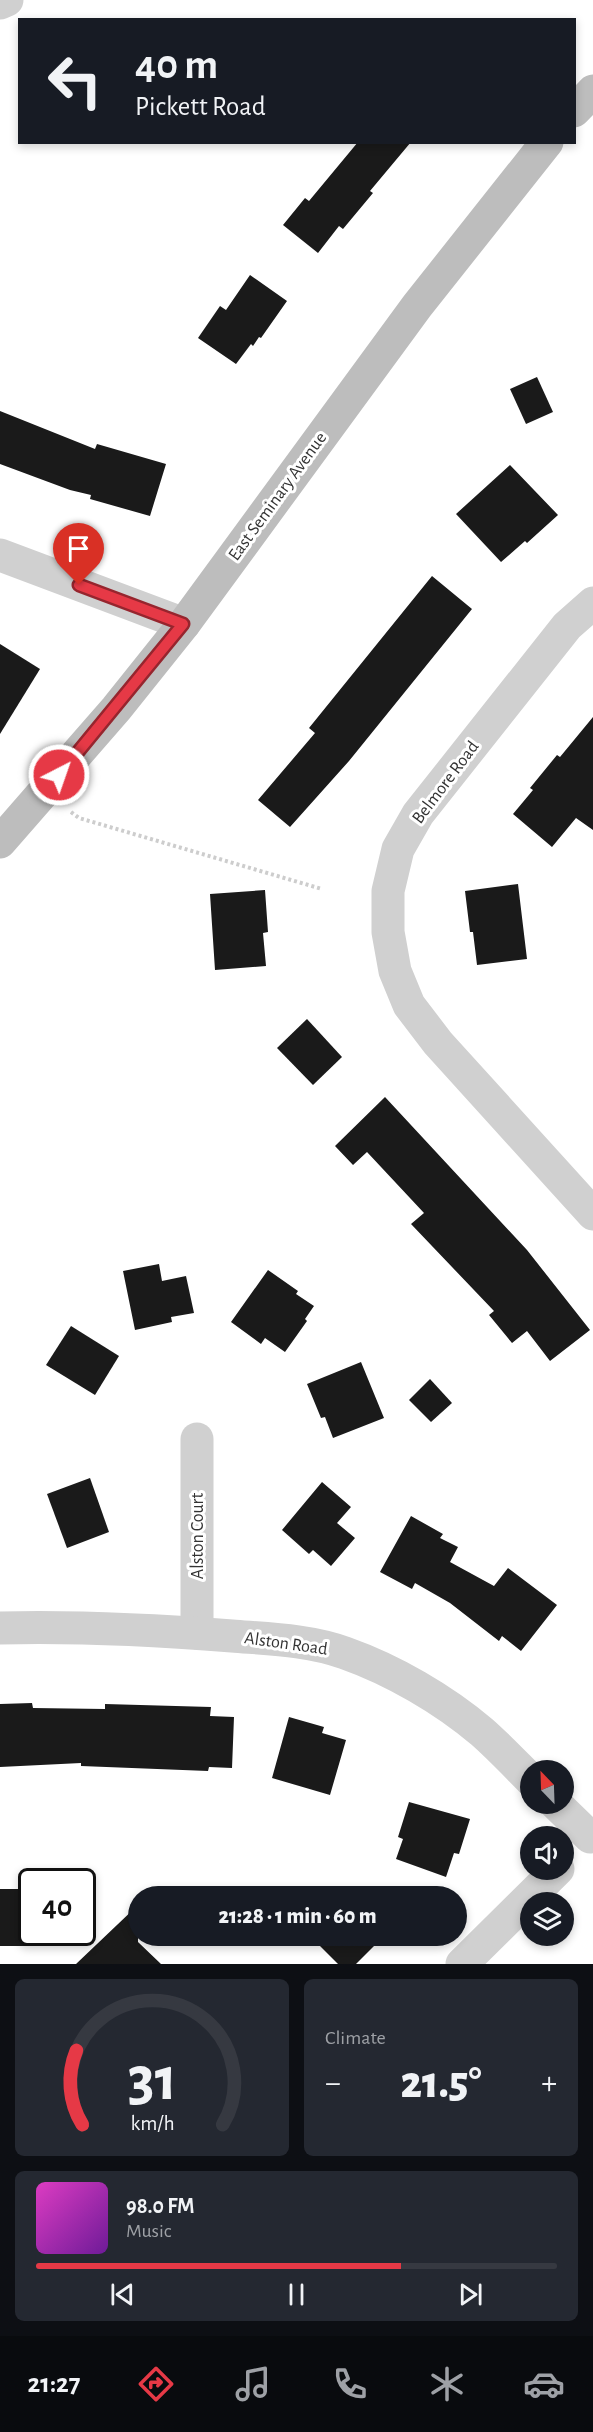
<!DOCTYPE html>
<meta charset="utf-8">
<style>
:root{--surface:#171b24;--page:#242831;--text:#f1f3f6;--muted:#9ea1a6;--line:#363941;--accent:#e63946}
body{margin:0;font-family:"Alegreya Sans",sans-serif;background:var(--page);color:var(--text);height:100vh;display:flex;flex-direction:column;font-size:22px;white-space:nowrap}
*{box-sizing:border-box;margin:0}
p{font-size:20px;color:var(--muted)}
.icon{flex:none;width:33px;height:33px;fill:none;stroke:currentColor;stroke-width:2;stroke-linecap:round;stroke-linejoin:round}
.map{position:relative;height:1964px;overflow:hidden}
.details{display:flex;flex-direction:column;gap:15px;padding:15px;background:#0d0f14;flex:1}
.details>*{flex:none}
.banner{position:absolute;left:18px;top:18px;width:558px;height:126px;border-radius:0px;box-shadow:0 3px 9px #0003;background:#171b24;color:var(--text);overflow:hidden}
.needle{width:39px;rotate:337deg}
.controls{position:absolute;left:520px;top:1760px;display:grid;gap:12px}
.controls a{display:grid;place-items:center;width:54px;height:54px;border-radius:50%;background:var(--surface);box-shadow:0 3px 9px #0003;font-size:30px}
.speed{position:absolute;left:18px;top:1868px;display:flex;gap:12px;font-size:30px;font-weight:700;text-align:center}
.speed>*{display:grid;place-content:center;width:78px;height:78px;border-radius:50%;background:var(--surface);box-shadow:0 3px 9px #0003;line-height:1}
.speed .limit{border:3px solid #111;border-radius:9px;background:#fff;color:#111}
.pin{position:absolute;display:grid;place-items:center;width:51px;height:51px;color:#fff;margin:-62px -26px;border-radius:50% 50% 50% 0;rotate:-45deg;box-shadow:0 0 6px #0007}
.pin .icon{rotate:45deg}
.me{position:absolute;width:66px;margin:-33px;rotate:41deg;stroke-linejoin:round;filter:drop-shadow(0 0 4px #0008)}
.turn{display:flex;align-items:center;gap:21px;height:126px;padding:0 18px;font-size:27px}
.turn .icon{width:78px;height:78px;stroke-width:2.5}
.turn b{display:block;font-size:42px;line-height:51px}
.big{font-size:45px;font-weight:800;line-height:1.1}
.details .tile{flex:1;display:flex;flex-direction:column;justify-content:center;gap:9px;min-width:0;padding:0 21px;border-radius:9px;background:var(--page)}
.details .dial{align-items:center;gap:0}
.dial svg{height:156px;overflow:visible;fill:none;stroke:var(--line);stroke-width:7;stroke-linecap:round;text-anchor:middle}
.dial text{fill:var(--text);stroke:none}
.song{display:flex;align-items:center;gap:18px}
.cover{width:72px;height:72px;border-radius:9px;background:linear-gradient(135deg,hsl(310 70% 55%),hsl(280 70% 35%))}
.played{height:6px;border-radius:3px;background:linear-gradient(90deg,var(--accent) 70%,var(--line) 70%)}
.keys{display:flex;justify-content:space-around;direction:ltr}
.heat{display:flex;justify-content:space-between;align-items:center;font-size:33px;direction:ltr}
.details .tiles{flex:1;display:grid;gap:15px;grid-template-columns:1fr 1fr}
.tile:last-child{grid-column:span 2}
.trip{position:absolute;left:128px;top:1886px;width:339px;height:60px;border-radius:30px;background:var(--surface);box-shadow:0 3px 9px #0003;font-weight:800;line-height:60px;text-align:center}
.tab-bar{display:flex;height:96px;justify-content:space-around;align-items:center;background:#090b0e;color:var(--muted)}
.tab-bar .icon{width:42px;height:42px}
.tab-bar .selected{color:var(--accent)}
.tab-bar b{font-size:27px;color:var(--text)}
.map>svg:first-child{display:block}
.building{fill:#1a1a1a}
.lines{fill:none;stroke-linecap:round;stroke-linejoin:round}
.path{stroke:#cdcdcd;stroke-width:4;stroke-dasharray:3 3;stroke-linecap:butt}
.street{stroke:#d0d0d0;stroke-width:33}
.secondary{stroke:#bdbdbd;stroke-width:33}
.route-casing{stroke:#96252e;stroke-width:15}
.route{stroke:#e63946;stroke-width:10}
.labels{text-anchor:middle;stroke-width:6;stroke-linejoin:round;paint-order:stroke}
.street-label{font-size:18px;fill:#333;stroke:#fff}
</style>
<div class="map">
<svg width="593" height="1964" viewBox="0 0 593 1964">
<rect width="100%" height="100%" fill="#fff"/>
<!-- building -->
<g class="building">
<path d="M358,142H411L370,191L373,193L343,229L339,226L318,253L283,225L305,198L309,201Z"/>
<path d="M250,275L287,301L261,338L259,337L253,346L251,344L236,364L198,338L220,306L226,310Z"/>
<path d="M537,377L553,412L526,424L510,389Z"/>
<path d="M0,411L95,449L97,444L166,464L150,516L90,499L91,495L70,490L0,464Z"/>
<path d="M510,465L558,515L527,543L525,541L501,562L456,514Z"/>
<path d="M432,576L472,609L349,761L290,827L258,800L315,733L309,728Z"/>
<path d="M0,644L40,669L0,734Z"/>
<path d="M593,717V830L576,818L552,847L513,814L533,790L530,788L557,755L560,757Z"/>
<path d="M518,884L527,959L477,965L473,932H470L465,891Z"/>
<path d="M265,890L268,932L263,933L266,966L215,970L210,894Z"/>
<path d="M307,1019L342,1057L313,1085L277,1048Z"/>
<path d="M385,1097L527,1250L590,1330L550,1361L527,1331L512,1343L489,1315L494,1311L411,1224L424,1213L367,1152L353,1165L335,1146Z"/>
<path d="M159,1264L162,1281L186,1276L194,1313L171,1317L172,1322L135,1330L123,1271Z"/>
<path d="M268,1270L298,1291L296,1294L314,1306L305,1319L307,1321L285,1352L265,1338L261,1344L231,1322Z"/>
<path d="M71,1326L119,1356L95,1395L46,1365Z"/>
<path d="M361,1362L384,1418L333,1438L325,1417L321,1418L307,1384Z"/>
<path d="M430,1379L452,1403L431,1422L409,1400Z"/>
<path d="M90,1478L109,1532L67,1548L47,1494Z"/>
<path d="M322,1482L351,1507L337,1523L355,1538L331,1566L313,1550L309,1554L282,1530Z"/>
<path d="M411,1516L443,1534L440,1538L458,1547L450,1562L494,1586L508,1568L557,1605L521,1651L502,1636L499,1641L450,1603L415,1583L412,1589L380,1572Z"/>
<path d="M32,1703L33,1708L105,1709V1704L211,1707L210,1716L234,1717L232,1768L209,1767L208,1771L81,1766V1763L0,1767V1704Z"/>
<path d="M289,1717L324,1727L322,1733L346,1740L330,1795L272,1778Z"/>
<path d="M409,1802L470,1819L459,1854L454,1853L446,1877L396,1859L403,1839L398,1837Z"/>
<rect x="0" y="1889" width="32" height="57"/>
<path d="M138,1905V1942L161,1964H76Z"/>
<path d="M309,1935H385L356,1964H338Z"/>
</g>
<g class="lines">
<!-- path -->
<path class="path" d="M71,812L79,818L322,889"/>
<!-- street -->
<g class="street">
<path d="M0,3L7,0"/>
<path d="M0,555L184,624"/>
<path d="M593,603L567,626L418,814L398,849L388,891V932L395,971L409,1005L438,1043L593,1214"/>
<path d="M197,1439V1633"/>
<path d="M0,1628C77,1626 155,1630 232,1636C269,1639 309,1640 345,1653C393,1670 443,1699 482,1732C499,1747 515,1764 531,1780"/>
<path d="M555,1803L590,1837"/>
<path d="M462,1964L558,1869"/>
</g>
<!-- secondary -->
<g class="secondary">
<path d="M574,111L593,91"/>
<path d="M0,842L116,709L184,624L417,306L547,142"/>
</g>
</g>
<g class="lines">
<defs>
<path id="route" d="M59,775L183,624L79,585"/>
</defs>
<!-- route casing -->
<use href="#route" class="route-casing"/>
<!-- route -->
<use href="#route" class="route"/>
</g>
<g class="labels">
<!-- street labels -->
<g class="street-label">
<text transform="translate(277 496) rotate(-54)" y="6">East Seminary Avenue</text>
<text transform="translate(445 782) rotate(-53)" y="6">Belmore Road</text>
<text transform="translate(197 1536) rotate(-90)" y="6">Alston Court</text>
<text transform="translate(286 1643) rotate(8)" y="6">Alston Road</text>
</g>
</g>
</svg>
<div class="controls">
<a><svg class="needle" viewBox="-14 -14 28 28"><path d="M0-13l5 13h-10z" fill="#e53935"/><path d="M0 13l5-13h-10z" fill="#9ea1a6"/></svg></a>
<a><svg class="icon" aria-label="sound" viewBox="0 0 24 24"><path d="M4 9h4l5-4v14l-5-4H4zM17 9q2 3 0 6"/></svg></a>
<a><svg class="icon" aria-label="layers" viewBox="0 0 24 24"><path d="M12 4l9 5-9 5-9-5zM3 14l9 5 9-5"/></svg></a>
</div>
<div class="speed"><div class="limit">40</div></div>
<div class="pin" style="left:79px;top:585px;background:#d93025"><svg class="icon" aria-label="arrive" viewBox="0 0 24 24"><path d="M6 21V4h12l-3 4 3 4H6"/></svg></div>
<svg class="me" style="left:59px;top:775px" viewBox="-20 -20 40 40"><circle r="17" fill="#e63946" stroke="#fff" stroke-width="3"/><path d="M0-11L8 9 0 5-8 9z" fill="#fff"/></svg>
<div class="trip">21:28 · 1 min · 60 m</div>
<div class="banner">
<div class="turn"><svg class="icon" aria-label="left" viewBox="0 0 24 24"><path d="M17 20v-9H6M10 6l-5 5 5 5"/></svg><div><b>40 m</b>Pickett Road</div></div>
</div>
</div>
<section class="details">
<div class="tiles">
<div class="tile dial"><svg viewBox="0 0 100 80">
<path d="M14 69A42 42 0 1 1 86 69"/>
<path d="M14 69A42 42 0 0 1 11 31" stroke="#e63946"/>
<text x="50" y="56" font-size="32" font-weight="700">31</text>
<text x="50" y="72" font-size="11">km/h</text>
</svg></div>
<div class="tile"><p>Climate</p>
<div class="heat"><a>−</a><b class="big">21.5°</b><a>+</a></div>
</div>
<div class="tile">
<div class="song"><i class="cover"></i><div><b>98.0 FM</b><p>Music</p></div></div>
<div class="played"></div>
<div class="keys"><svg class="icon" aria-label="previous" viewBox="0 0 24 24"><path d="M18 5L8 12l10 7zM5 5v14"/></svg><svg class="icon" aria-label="pause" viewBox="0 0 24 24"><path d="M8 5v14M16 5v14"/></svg><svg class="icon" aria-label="next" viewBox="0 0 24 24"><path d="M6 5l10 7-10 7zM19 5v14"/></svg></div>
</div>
</div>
</section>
<nav class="tab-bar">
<b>21:27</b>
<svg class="icon selected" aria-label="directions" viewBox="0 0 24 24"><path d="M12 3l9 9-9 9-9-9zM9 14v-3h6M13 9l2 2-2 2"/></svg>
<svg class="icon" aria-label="music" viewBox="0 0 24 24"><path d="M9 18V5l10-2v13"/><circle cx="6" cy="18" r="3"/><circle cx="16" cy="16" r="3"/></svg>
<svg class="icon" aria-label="phone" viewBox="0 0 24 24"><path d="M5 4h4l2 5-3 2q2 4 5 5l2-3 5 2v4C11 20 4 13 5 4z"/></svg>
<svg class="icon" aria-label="climate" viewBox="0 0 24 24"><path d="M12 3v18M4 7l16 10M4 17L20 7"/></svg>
<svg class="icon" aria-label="car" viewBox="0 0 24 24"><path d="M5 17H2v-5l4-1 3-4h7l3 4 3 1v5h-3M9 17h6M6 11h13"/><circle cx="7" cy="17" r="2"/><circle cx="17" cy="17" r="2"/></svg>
</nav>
